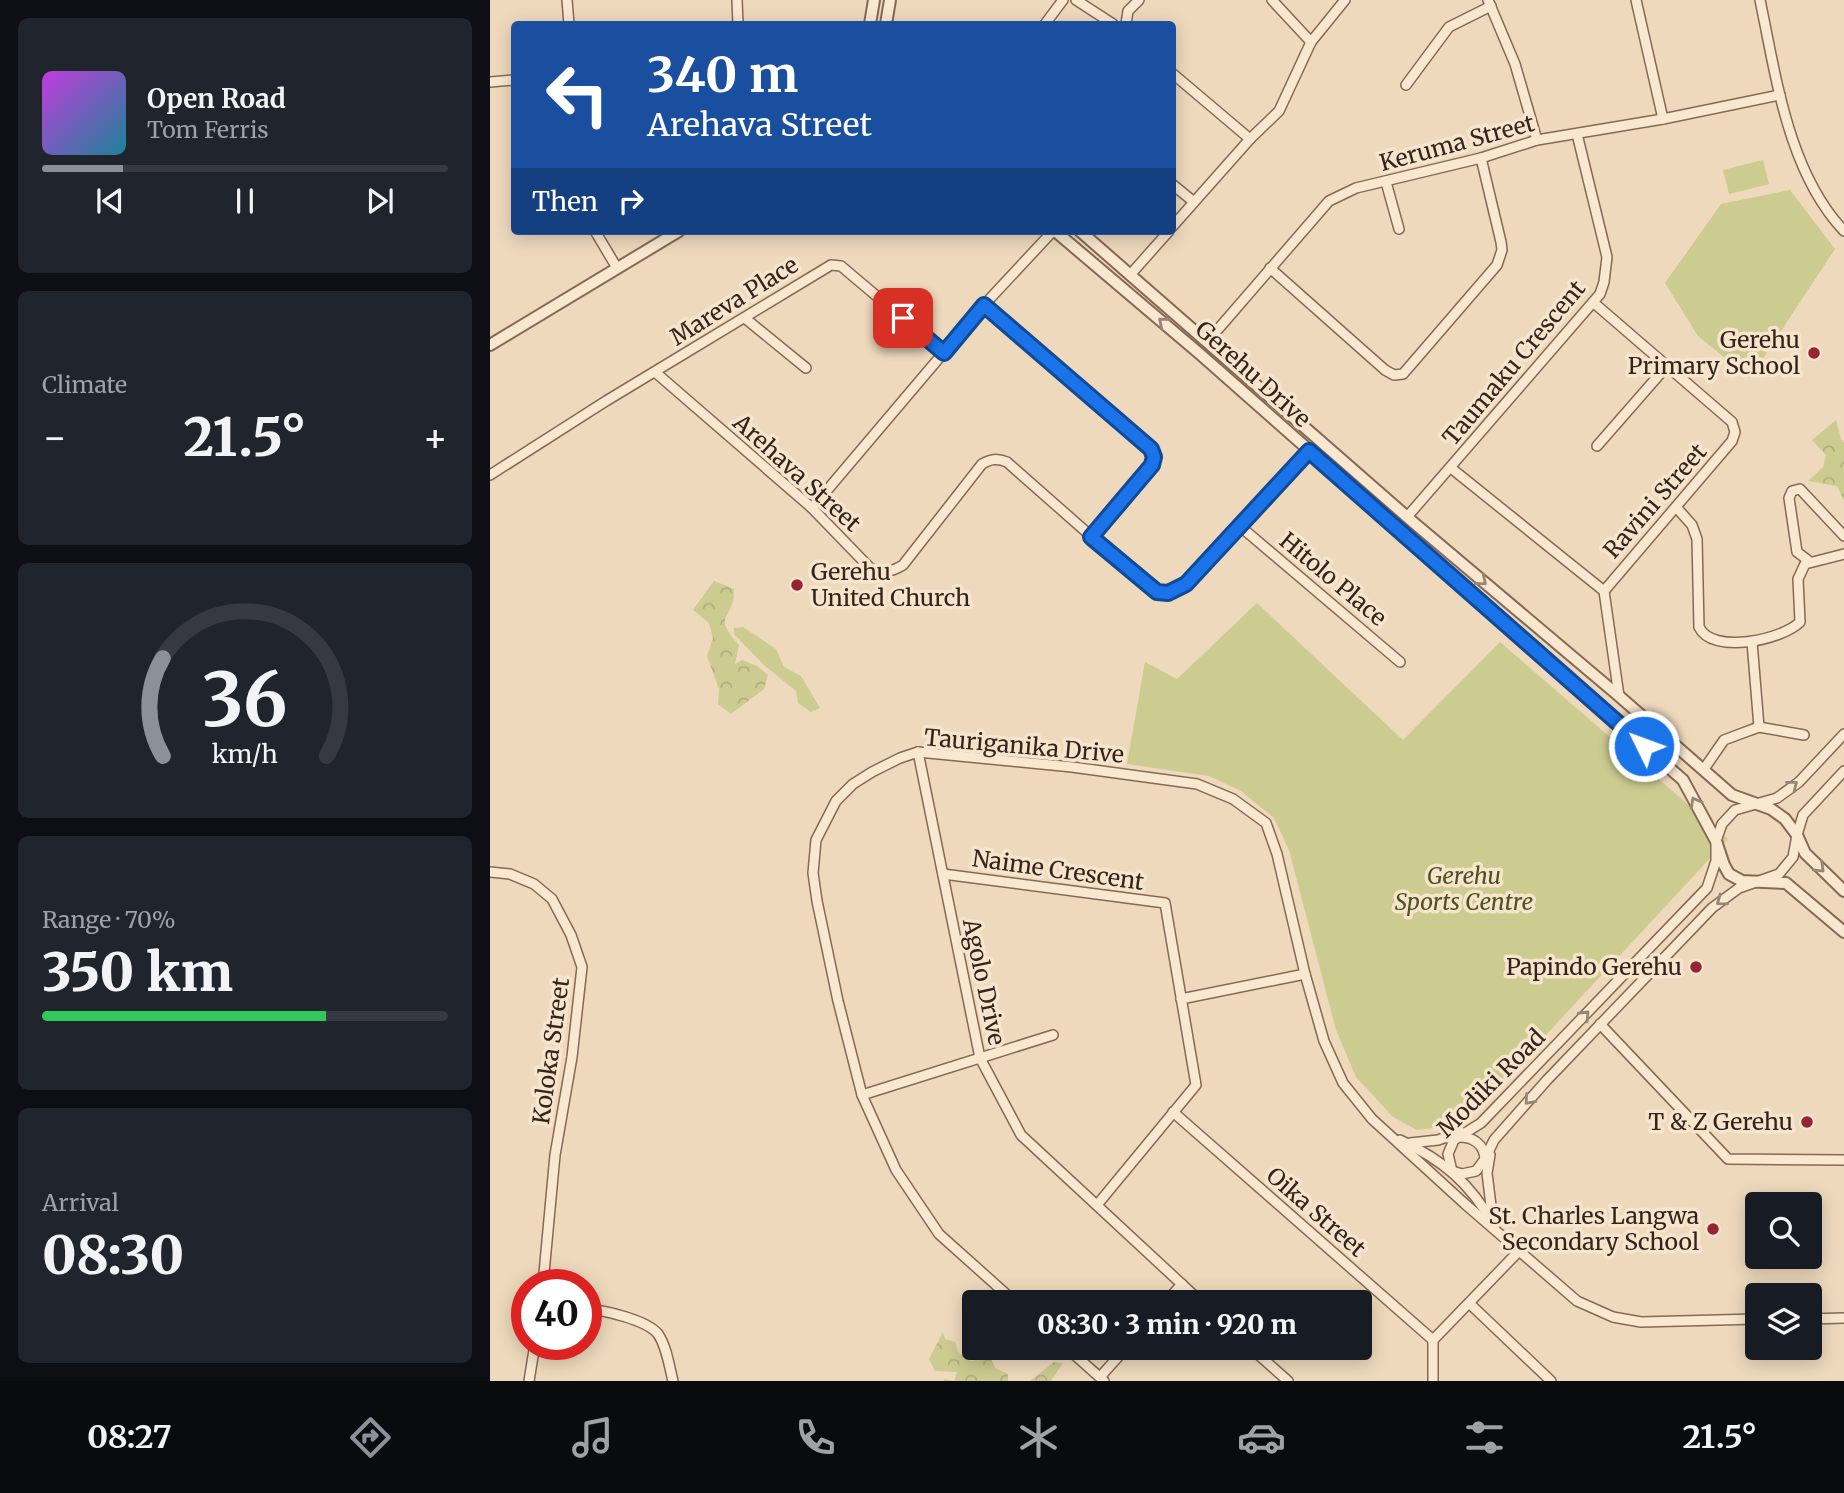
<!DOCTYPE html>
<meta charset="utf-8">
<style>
:root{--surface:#171b24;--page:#20242c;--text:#f1f3f6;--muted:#9ea1a6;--line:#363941;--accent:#8c9099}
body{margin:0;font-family:Merriweather,serif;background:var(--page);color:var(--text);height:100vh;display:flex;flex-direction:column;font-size:26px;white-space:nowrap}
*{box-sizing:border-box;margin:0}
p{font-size:23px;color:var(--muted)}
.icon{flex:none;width:38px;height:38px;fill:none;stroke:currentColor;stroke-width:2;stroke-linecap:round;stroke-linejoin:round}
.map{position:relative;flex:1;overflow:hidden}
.sheet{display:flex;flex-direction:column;gap:18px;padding:18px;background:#0d0f14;width:490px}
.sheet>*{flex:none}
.guide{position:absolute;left:21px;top:21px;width:665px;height:214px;border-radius:7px;box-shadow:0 4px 18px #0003;background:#1a4fa0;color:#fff;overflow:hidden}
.fabs{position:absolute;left:1255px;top:1192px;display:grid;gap:14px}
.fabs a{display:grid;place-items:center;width:77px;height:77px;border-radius:7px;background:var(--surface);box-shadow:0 4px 18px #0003;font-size:35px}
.speed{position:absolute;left:21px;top:1269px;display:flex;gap:14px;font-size:35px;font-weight:700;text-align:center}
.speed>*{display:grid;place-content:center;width:91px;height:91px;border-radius:50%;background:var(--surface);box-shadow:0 4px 18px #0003;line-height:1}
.speed .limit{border:10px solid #d22;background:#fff;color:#111}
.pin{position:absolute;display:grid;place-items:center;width:60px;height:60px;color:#fff;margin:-30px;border-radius:14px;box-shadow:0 4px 10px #0006}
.me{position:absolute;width:77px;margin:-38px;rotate:312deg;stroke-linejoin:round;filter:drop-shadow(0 0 5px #0008)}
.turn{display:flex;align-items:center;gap:24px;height:147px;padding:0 21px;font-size:32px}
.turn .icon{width:91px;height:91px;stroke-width:2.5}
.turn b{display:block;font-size:49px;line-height:60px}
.then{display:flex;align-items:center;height:66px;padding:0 21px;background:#0003;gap:14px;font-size:26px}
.big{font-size:52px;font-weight:800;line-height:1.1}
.sheet .card{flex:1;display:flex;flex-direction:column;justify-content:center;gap:10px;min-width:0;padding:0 24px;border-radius:10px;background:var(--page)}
.sheet .dial{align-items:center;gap:0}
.dial svg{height:182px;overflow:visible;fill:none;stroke:var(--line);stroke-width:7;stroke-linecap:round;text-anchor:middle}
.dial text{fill:var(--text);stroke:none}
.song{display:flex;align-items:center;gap:21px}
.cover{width:84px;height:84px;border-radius:10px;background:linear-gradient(135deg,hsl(290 70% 55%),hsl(190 70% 35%))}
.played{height:7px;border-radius:4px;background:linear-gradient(90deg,var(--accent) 20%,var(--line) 20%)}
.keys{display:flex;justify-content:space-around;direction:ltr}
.heat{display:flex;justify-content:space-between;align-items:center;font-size:38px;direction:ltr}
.charge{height:10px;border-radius:5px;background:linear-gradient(90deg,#34c759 70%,var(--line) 0)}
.trip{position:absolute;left:472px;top:1290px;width:410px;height:70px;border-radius:7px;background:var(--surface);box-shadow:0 4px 18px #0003;font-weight:800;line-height:70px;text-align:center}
.tab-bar{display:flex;height:112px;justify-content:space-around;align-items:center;background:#090b0e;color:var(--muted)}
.tab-bar .icon{width:49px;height:49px}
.tab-bar .selected{color:var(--accent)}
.tab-bar b{font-size:32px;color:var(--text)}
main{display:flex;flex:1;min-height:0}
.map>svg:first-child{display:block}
.green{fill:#cccb90}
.forest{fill:url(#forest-crowns)}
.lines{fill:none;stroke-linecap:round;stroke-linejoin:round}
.minor-casing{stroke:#866955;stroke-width:12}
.tertiary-casing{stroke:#866955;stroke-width:14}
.minor{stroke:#f9e7cf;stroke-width:9}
.tertiary{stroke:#f9e7cf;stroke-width:10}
.oneway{stroke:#978675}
.route-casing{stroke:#114b97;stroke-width:18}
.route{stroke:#1a73e8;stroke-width:12}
.poi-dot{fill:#962434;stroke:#f6e4cc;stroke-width:2.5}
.labels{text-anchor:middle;stroke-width:7;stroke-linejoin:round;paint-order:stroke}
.street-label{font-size:23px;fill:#35241b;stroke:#f6e4cc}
.poi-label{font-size:23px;fill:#35241b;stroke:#f6e4cc;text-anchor:end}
.park-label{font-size:23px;font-style:italic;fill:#4c5221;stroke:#f6e4cc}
</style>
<main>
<section class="sheet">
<div class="card">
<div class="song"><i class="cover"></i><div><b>Open Road</b><p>Tom Ferris</p></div></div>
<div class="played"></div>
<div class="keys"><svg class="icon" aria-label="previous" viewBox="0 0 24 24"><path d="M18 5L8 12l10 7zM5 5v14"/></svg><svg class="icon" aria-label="pause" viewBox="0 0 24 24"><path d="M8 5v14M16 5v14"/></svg><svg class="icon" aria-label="next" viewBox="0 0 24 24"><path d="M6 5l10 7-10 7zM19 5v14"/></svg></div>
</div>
<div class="card"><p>Climate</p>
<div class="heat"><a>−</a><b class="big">21.5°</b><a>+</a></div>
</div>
<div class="card dial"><svg viewBox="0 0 100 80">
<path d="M14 69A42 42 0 1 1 86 69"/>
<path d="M14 69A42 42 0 0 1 14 26" stroke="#8c9099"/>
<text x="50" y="56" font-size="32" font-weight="700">36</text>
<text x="50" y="72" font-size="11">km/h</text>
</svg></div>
<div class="card"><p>Range · 70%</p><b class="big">350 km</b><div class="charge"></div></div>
<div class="card"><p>Arrival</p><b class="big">08:30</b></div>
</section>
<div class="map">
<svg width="1354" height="1381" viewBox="0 0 1354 1381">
<defs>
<pattern id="forest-crowns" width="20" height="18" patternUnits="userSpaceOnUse" patternTransform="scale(1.75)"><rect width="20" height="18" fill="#cccb90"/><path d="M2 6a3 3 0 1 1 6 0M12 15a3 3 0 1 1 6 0" fill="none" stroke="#b0ae7c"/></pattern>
</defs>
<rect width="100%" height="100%" fill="#eed9bc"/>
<!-- green -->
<g class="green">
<path d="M1273,160L1279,184L1239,194L1233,170Z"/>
<path d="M1300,190L1345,249L1260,378L1208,336L1175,283L1231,204Z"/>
<path d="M767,603L913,740L1010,642L1238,839L989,1107L953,1127L927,1130L903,1117L866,1077L846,1030L799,850L784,818L751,791L719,776L637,764L655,662L687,679Z"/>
<path d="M253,627L286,649L294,667L311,676L330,708L321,712L308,703L306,691L275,666L244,634V628Z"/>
</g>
<!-- forest -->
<g class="forest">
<path d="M1346,420L1351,439L1354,443V501L1347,486L1318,481L1333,467L1336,455L1322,440Z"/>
<path d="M224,581L244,589C245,621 220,613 249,645L245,664L252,660L267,666L278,675L274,689L241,714L228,704L229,689L217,656L223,638L219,623L203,610Z"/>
<path d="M453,1332L455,1339L465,1342L468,1352L481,1361L500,1357L505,1368L518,1374V1381H454V1379L464,1381L467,1372L445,1371L439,1359Z"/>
<path d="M564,1362L573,1363L561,1381H540Z"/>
</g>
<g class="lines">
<defs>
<g id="minor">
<path d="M77,0L79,24"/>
<path d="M247,0L248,24"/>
<path d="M586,0L623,24"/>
<path d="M782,0L821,42"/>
<path d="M998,0L1025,64L1047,140"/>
<path d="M1146,0L1173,119"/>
<path d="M1270,0C1286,76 1298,172 1354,231"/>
<path d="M555,24L573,0"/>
<path d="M636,24L638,11L649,0"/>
<path d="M682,73L760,139"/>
<path d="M0,82L24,80"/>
<path d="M916,85L959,27L1001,6"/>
<path d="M896,182L909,229"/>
<path d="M682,184L704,202"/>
<path d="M682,227L760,139L789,111L821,42L855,0"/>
<path d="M105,231L127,268"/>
<path d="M780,268L895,370L904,375L913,374L1007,265L1012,250L1011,242L991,158"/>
<path d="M640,275L679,231"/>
<path d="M494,305L663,452L662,465L601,537"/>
<path d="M256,319L316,368"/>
<path d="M717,342L839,201L866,188L991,158L1047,140L1173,119L1290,95"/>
<path d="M165,372L322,508L381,569C393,573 402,572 413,565L492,464C501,459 507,458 517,462L653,582C669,593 679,596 696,585L819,451"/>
<path d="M1107,446L1176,367"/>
<path d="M961,468L1114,591L1242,441L1245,432L1242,422L1104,303"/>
<path d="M0,475L116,401L341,265L351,266L454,353"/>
<path d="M1186,507L1202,525L1207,539L1209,627C1222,655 1292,640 1310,622L1308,579L1315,564L1354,554"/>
<path d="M322,508L494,305L563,231"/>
<path d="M917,517L1110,294L1114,282L1117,257L1087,134"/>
<path d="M751,527L910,662"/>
<path d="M1319,561L1307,552L1299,498L1302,491L1310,489L1354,536"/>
<path d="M1114,591L1129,696"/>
<path d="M1262,642L1269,727"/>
<path d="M428,752L490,1058L531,1135L711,1302"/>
<path d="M1214,769L1234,740L1250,734L1269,727L1314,735"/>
<path d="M0,872L20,874L44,884L62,899L81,935L92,967L82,1057L65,1155L53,1284"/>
<path d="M453,874L675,903L706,1085L607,1205"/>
<path d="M691,999L815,974"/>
<path d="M1110,1024L1238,1159L1354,1160"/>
<path d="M372,1095L563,1035"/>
<path d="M683,1112L943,1340"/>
<path d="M969,1137C983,1137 994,1144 995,1159"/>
<path d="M910,1140C953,1160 980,1183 1004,1225"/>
<path d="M920,1143L948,1140L971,1132"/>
<path d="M1000,1155L997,1173L1002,1214"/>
<path d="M962,1171L958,1154L964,1140L991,1123L1217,888L1226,861V841L1232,824L1245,810L1287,798L1309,782L1354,734"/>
<path d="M962,1171L972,1174L986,1171L995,1159L1004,1140L1057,1080L1222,908L1249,888L1289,874L1303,857L1307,835L1313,815L1354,771"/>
<path d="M525,1302L449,1234L406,1170L372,1095L348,1001L327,901L323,873L326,840L346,801L363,784L382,772L410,758L428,752L582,767L707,784L743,799L776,823L787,854L815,974L834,1041L853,1083L882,1119L975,1204L1087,1301L1123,1317L1151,1322L1267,1319"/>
<path d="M676,1302L692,1284"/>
<path d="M979,1303L1061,1381"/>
<path d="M96,1309C114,1310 157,1320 168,1334C177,1347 179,1366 183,1381"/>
<path d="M1320,1319L1354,1318"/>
<path d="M577,1348L614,1381"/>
<path d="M761,1348L798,1381"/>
<path d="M610,1377L636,1348"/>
<path d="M39,1381L45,1344"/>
<path d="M943,1381V1340L1029,1251"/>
</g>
<g id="tertiary">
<path d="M380,24L384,0"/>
<path d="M396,24L400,0"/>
<path d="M565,231L710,354L1193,780L1226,841L1234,865L1239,874L1252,881L1296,883L1354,932"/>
<path d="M590,231L924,523L1129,696L1242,795L1281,809L1295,819L1307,835L1315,853L1354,891"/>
<path d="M0,345L189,231"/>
</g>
</defs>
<!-- minor casing -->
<use href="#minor" class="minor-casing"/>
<!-- tertiary casing -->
<use href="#tertiary" class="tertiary-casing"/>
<!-- minor -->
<use href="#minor" class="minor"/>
<!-- tertiary -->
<use href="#tertiary" class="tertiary"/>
</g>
<!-- one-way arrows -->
<defs><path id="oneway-chevron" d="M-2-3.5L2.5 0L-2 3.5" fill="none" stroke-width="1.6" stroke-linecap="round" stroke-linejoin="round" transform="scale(1.75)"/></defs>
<g class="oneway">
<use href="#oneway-chevron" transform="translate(673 322) rotate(-140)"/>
<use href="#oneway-chevron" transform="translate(992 581) rotate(40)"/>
<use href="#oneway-chevron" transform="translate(1303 785) rotate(-38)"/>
<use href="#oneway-chevron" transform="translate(1205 802) rotate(-119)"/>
<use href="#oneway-chevron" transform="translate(1330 868) rotate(44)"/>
<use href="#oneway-chevron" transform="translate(1231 901) rotate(144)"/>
<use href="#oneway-chevron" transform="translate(1095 1015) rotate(-46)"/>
<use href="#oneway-chevron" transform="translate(1039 1100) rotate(131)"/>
</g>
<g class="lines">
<defs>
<path id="route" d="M413,318L454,353L494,305L661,449L664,457L662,465L601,537L667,592L678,593L696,584L819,451L1154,746"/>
</defs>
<!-- route casing -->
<use href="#route" class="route-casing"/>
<!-- route -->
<use href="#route" class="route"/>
</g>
<!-- markers -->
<g class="poi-dot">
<circle cx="1324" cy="353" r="7"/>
<circle cx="307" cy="585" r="7"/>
<circle cx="1206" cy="967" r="7"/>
<circle cx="1317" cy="1122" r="7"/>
<circle cx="1223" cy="1229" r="7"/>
</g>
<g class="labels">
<!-- street labels -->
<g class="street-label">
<text transform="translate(967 143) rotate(-15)" y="8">Keruma Street</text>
<text transform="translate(244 301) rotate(-32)" y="8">Mareva Place</text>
<text transform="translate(1024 363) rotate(-50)" y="8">Taumaku Crescent</text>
<text transform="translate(763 374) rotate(42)" y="8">Gerehu Drive</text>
<text transform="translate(307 473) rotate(42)" y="8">Arehava Street</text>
<text transform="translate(1165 501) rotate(-49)" y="8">Ravini Street</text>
<text transform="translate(843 579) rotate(40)" y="8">Hitolo Place</text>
<text transform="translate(534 746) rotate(5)" y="8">Tauriganika Drive</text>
<text transform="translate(568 870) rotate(8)" y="8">Naime Crescent</text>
<text transform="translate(494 982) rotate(78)" y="8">Agolo Drive</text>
<text transform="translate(61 1051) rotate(-82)" y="8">Koloka Street</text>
<text transform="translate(1001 1083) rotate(-45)" y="8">Modiki Road</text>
<text transform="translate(826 1212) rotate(41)" y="8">Oika Street</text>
</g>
<!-- poi labels -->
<g class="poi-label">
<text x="1310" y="348">Gerehu<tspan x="1310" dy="26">Primary School</tspan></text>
<text x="321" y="580" text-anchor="start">Gerehu<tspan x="321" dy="26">United Church</tspan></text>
<text x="1192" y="975">Papindo Gerehu</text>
<text x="1303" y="1130">T &amp; Z Gerehu</text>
<text x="1209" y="1224">St. Charles Langwa<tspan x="1209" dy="26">Secondary School</tspan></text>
</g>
<!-- park labels -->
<g class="park-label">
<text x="974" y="884">Gerehu<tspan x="974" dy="26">Sports Centre</tspan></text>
</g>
</g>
</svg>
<div class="fabs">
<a><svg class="icon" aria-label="search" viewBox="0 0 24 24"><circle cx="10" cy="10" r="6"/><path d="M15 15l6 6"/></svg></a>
<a><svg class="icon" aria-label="layers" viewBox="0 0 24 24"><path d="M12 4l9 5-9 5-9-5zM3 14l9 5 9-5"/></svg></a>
</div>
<div class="speed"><div class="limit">40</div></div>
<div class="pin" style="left:413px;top:318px;background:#d93025"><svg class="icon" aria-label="arrive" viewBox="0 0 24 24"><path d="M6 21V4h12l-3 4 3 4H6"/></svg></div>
<svg class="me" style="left:1154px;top:746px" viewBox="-20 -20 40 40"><circle r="17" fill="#1a73e8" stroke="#fff" stroke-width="3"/><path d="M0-11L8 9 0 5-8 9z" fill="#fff"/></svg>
<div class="trip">08:30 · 3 min · 920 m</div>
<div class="guide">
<div class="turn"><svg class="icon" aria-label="left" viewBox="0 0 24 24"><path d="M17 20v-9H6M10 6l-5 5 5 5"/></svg><div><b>340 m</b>Arehava Street</div></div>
<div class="then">Then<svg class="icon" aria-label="right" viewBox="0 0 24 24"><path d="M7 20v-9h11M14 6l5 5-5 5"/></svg></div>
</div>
</div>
</main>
<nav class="tab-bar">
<b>08:27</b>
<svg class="icon selected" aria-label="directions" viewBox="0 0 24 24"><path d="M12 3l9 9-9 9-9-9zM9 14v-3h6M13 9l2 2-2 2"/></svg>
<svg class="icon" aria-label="music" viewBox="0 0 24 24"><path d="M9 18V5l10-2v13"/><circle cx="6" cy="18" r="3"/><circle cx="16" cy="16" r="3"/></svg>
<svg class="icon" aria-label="phone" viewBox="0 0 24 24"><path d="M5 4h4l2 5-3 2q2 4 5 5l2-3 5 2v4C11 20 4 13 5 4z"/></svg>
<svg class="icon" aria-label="climate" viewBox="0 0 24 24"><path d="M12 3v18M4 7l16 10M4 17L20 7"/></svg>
<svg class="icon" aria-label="car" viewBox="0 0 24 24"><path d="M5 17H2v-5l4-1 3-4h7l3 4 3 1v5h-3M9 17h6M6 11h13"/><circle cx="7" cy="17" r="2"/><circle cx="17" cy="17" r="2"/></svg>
<svg class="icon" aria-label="filters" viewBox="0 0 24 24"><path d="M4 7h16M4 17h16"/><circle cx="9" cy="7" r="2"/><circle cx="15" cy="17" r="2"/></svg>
<b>21.5°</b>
</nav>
